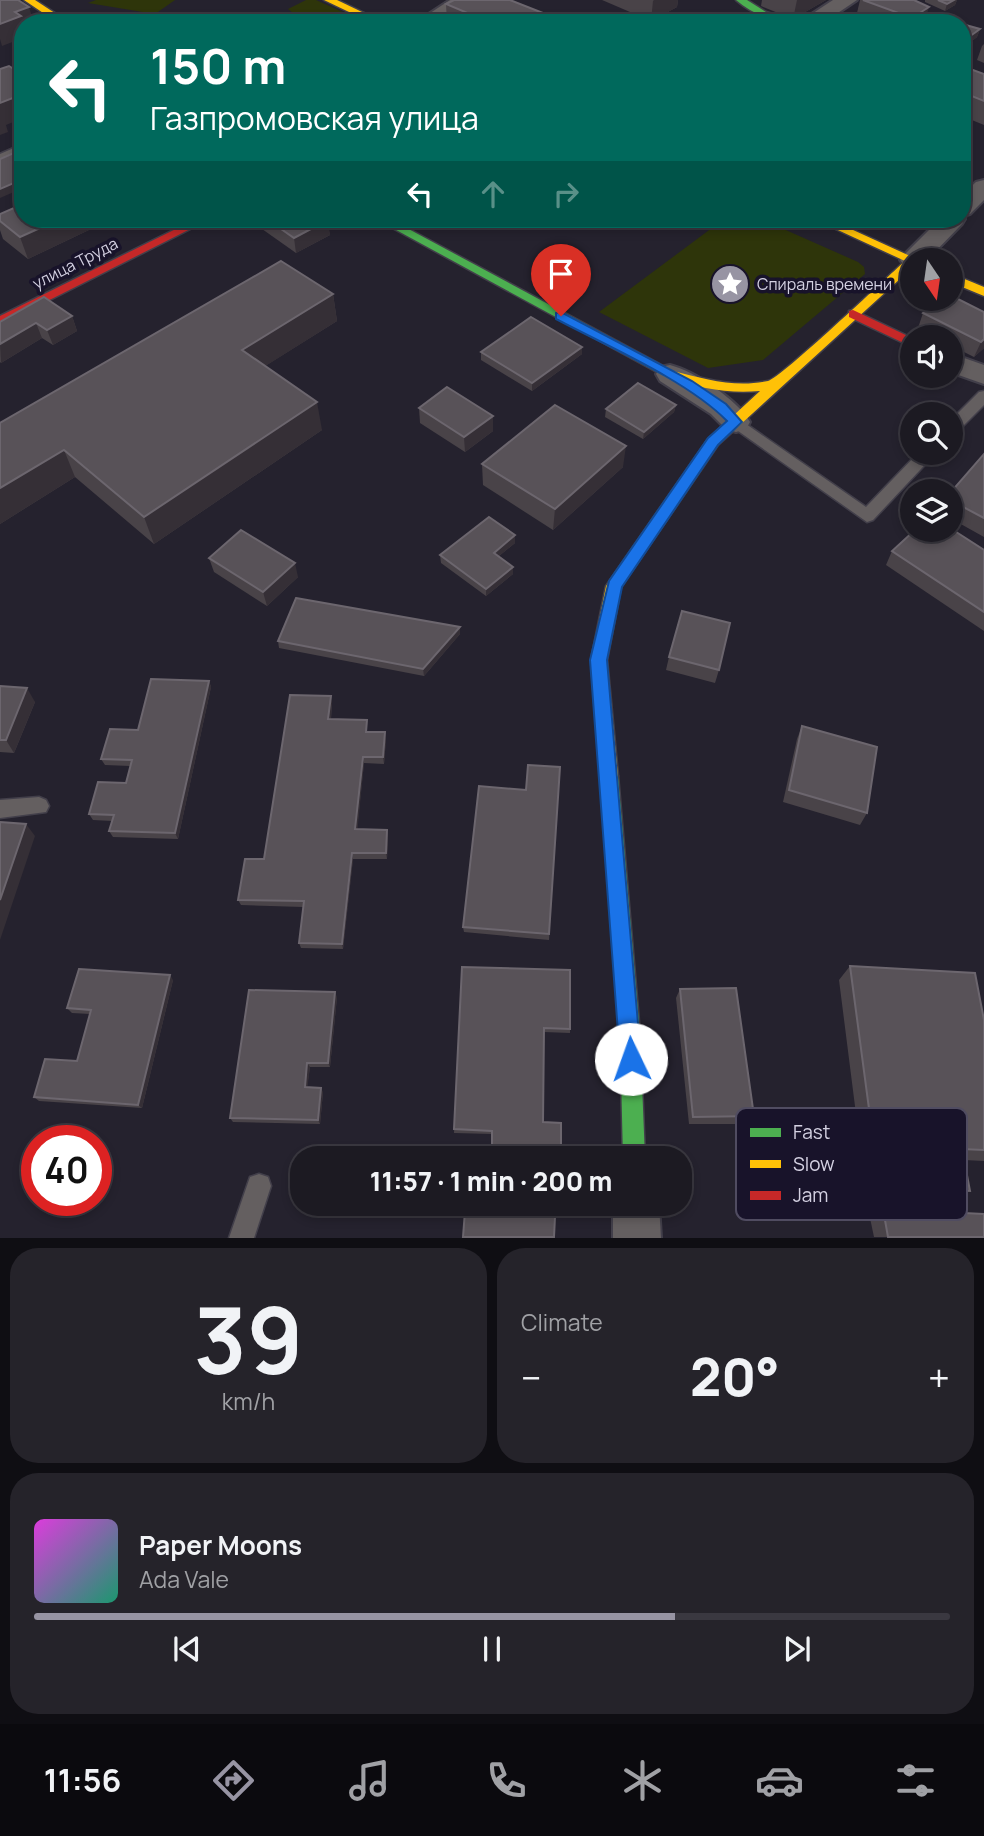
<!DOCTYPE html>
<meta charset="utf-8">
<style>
:root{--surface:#1c1a22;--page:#25232a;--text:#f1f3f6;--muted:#a0a1a5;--line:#3a3840;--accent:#9794a3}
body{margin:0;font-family:Manrope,sans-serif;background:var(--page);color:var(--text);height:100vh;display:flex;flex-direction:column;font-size:26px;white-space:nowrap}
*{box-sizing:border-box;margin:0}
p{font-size:23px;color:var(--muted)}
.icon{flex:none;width:38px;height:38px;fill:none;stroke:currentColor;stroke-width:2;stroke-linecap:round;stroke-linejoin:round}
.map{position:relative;height:1238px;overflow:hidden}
.sheet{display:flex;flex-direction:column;gap:10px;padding:10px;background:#0f0e13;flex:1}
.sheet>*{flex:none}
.top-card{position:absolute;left:14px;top:14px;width:957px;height:214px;border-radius:28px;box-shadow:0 4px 10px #0003,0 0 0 2px var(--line);background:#00695c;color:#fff;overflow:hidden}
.needle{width:46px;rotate:167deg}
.buttons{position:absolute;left:900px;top:248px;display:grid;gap:14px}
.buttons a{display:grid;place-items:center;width:63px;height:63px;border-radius:50%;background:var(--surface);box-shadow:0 4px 10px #0003,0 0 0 2px var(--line);font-size:35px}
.speed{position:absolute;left:21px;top:1125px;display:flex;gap:14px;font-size:35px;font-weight:700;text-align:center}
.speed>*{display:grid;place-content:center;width:91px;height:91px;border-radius:50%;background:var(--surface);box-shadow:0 4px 10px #0003,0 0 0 2px var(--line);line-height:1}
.speed .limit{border:10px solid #d22;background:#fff;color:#111}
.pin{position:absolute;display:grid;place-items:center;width:60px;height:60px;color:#fff;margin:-72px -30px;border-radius:50% 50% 50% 0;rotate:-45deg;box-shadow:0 0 7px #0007}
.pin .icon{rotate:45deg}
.me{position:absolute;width:77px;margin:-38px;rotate:357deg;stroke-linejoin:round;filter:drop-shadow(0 0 5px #0008)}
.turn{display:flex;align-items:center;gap:24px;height:147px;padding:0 21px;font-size:32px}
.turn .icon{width:91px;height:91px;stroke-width:2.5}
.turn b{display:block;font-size:49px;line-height:60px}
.lanes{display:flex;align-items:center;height:66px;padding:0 21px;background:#0003;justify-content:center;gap:35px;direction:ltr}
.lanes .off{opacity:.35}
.big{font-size:52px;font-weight:800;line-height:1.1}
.sheet .card{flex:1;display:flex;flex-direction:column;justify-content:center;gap:10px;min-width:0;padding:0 24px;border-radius:28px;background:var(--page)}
.sheet .dial{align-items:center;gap:0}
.dial b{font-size:91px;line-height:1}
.song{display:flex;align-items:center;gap:21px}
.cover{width:84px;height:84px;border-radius:10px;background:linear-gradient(135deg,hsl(300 70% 55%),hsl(160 70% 35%))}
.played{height:7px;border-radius:4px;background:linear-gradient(90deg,var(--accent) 70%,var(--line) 70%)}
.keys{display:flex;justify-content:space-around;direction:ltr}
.heat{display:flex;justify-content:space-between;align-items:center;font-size:38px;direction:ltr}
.sheet .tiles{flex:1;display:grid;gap:10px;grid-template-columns:1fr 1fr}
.card:last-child{grid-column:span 2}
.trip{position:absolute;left:290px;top:1146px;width:402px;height:70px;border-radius:28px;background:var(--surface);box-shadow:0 4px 10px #0003,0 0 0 2px var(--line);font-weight:800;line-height:70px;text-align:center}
.menu{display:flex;height:112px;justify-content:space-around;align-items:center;background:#0b0a0e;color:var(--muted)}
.menu .icon{width:49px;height:49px}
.menu .on{color:var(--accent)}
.menu b{font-size:32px;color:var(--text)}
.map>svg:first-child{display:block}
.green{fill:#2e350a}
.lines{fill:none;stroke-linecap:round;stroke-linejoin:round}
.lane-casing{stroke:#423f4a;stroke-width:3}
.street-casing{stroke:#423f4a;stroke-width:4}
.fast-casing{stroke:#423f4a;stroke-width:3}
.slow-casing{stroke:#423f4a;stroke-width:3}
.jam-casing{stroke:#423f4a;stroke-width:3}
.lane{fill:#645f60;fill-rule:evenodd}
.street{fill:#645f60;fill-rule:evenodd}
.fast{fill:#4caf50;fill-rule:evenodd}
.slow{fill:#ffc107;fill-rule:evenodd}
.jam{fill:#c62828;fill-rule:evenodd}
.wall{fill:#494348}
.shaded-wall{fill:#352f36}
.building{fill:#585258;stroke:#6c666e;stroke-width:2}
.route{fill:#1a73e8;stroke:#114b97;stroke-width:2}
.labels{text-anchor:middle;stroke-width:7;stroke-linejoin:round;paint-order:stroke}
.far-street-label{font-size:16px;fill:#d4d1e2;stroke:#18132a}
.far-poi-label{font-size:16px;fill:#d4d1e2;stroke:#18132a;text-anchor:start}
.key{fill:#18132a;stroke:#504c61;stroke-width:2}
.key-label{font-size:19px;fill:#d4d1e2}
</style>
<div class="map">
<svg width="984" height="1238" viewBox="0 0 984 1238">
<rect width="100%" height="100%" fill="#25222e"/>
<!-- green -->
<g class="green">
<path d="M96,0H175L155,14L88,3Z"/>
<path d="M306,0H316L367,23H299L298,17L288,9Z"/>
<path d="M724,219H761L858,262L864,267L865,274L763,360L708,368L599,312Z"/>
</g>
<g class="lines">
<defs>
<g id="lane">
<path d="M23,144V153L0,163V154Z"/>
<path d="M984,391V405L955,434L950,435V421L979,392Z"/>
<path d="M736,417L866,507L918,453H936L873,520L867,522L731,426L728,422L731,418Z"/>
<path d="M39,797L46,800L49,806L46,812L0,818V800Z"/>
<path d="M259,1174L268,1177L271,1186L254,1238H229L250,1177Z"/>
</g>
<g id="street">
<path d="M450,0H474L440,23H415Z"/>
<path d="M833,0H857L823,23H798Z"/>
<path d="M984,180V200L970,214L963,216L965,219L962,224L926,261H912V267L904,265L900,260L904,255L940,219H962V195L976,182Z"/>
<path d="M950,353L984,365V384L950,372Z"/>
<path d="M670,365C694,371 738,400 750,422L746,429L736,432L726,429L711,414L660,381L656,374L660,367Z"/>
<path d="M613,1204H659L661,1238H613Z"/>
</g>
<g id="fast">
<path d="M736,0H747L766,12L801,23C776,23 755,16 736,0Z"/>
<path d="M376,219H390L680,375L678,378H668Z"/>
<path d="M609,768L615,771L618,776L640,1034L645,1158H623L620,1034L600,776L603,771Z"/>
</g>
<g id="slow">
<path d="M24,0H35L70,23H58Z"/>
<path d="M324,0H337L385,23H372Z"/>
<path d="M814,219H829L921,261H912V268L718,445L621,587L607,660L618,776L615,781L609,784L603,781L600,776L591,660L606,586L708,439L760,391C727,394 700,388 668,378L666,375L673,371C705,379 735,388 768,381C781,378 886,278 905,261Z"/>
<path d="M950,273L984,287V296L950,282Z"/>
</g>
<g id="jam">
<path d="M196,219H210L0,325V316Z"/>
<path d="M853,310L912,338V347L849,317V311Z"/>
</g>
</defs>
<!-- lane casing -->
<use href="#lane" class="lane-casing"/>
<!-- street casing -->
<use href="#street" class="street-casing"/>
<!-- fast casing -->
<use href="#fast" class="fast-casing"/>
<!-- slow casing -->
<use href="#slow" class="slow-casing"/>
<!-- jam casing -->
<use href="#jam" class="jam-casing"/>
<!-- lane -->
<use href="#lane" class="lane"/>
<!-- street -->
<use href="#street" class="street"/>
<!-- fast -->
<use href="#fast" class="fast"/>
<!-- slow -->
<use href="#slow" class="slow"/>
<!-- jam -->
<use href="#jam" class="jam"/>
</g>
<!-- wall -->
<g class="wall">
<path d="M602,0H678L677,7L651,21Z"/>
<path d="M762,0H826L793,19L761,6Z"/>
<path d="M860,0H914L925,21L922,23H883L857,13Z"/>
<path d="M925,0H957L955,5L945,11L925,2Z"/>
<path d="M446,4L548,23H447Z"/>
<path d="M962,24L980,29L977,37L967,45L962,43Z"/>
<path d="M984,44V63L977,60L982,46Z"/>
<path d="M962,66L984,74V125L962,116Z"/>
<path d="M0,214L23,219H112L28,259L3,239L0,230Z"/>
<path d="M254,219H326L330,235L296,253L255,224Z"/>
<path d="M333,294L337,321L265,366L322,430L154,544L75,477L0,524V423Z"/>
<path d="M984,312V348L974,357L950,345V338H936L918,328L923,313Z"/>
<path d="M72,316L77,331L53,345L42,338L1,363L0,362V322Z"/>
<path d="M582,347V354L532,391L481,360V352Z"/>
<path d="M676,405L674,412L643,439L605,417L606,409Z"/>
<path d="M419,408L493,416V431L465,452L420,423Z"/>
<path d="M984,454V537L950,518V493Z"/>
<path d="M482,464L623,467L553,530L483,485Z"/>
<path d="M515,535V543L499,556L513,567V574L486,596L441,563L440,555Z"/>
<path d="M984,550V631L886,565L892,551Z"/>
<path d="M209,558L298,577L267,606L214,572Z"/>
<path d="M460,634L424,676L279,648L278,641Z"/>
<path d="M669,657L719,670L715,683L666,670Z"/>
<path d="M209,681L211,687L178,839L113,837L109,831L112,821L93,820L89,814L126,783L130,766L105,765L101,759L138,730Z"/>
<path d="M0,686L35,702L14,753L0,752Z"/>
<path d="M332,703L331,719L367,720V732L386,739L384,764L364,763L357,829L387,830L388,836L387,859H353L343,949L301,948L299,943L303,907L241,905L238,900L264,859Z"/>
<path d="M802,726L867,813L860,825L783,802L797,739Z"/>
<path d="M560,767L549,940L464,932L463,927L526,790Z"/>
<path d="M850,966L984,1020V1161L964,1160L970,1191L954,1200L866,1193L839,980Z"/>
<path d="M462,967L570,1029V1033L544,1032L492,1134L454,1133Z"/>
<path d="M173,980L142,1108L39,1101L34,1097L77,1061L90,1014L72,1013L67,1008Z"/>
<path d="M680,989L754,1116L748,1124H689L676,998Z"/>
<path d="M337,997L330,1067H310L307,1087L323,1092L320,1124L233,1122L230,1118Z"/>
<path d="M883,1209L984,1237H874L870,1218Z"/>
</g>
<!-- shaded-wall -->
<g class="shaded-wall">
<path d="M654,0H678L677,7L651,21L653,1Z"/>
<path d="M797,0H826L793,19Z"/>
<path d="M954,0H957L955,5L945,11L947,4Z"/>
<path d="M29,7L34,23H23V38L2,46L0,39V24L15,12Z"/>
<path d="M929,7L925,21L922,23H911L912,18Z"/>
<path d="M548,15V23H535Z"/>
<path d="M980,29L977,37L967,45L969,37Z"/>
<path d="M23,94V118L6,125L8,132L0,135V103Z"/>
<path d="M23,179V188L0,198V189Z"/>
<path d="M60,219H112L28,259L20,237Z"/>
<path d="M328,220L330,235L296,253L294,238Z"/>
<path d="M333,294L337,321L248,377L242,350Z"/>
<path d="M72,316L77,331L53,345L47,330Z"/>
<path d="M36,323L42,338L1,363L0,344Z"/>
<path d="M984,339V348L974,357L981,342Z"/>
<path d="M582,347V354L532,391V383Z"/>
<path d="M317,402L322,430L154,544L144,517Z"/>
<path d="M676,405L674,412L643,439L644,432Z"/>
<path d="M493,416V431L465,452L464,437Z"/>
<path d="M626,446L623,467L553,530L555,509Z"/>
<path d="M64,450L75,477L0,524V488Z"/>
<path d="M515,535V543L494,560V553Z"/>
<path d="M295,563L298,577L267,606L263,592Z"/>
<path d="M513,567V574L486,596V589Z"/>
<path d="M460,627V634L424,676L423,669Z"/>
<path d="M209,681L211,687L178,839L175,833Z"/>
<path d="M27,688L35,702L14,753L6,740Z"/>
<path d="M331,696L332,703L330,726L328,719Z"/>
<path d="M385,732L386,739L384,764L383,757Z"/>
<path d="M363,757L364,763L357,835L355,829Z"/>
<path d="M26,824L35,836L0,940V900Z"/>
<path d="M387,830L388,836L387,859L386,853Z"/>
<path d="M352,853L353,859L343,949L342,944Z"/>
<path d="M170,975L173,980L142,1108L138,1105Z"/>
<path d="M335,992L337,997L330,1067L328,1063Z"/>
<path d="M307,1063L310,1067L307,1091L305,1087Z"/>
<path d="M321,1088L323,1092L320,1124L318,1120Z"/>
</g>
<!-- building -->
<g class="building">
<path d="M0,0H18L29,7L15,12L21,16L0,24Z"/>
<path d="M454,0H510L548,15L535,23H491L446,4Z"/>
<path d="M863,0H914L929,7L912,18Z"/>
<path d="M938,0H954L947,4Z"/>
<path d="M693,19L702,23H688Z"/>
<path d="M962,24L980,29L969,37L962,35Z"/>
<path d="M9,66L23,75V94L0,103V69Z"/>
<path d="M962,66L984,74V101L962,92Z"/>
<path d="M23,149V179L0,189V159Z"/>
<path d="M23,204V219H60L20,237L0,221V214Z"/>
<path d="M267,219H326L328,220L294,238Z"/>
<path d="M281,261L333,294L242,350L317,402L144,517L64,450L0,488V423Z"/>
<path d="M950,295L984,312V339L981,342L923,313L940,299H950Z"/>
<path d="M44,297L72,316L47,330L36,323L0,344V322Z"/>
<path d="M531,317L582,347L532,383L481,352Z"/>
<path d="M638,383L676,405L644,432L606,409Z"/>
<path d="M447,387L493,416L464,437L419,408Z"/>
<path d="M555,405L626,446L555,509L482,464Z"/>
<path d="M984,454V518L950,500V493Z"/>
<path d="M489,517L515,535L494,553L513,567L486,589L440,555Z"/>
<path d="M950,528L984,550V612L892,551L915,530H950Z"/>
<path d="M241,530L295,563L263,592L209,558Z"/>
<path d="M296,598L460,627L423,669L278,641Z"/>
<path d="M682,611L730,623L719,670L669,657Z"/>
<path d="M151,679L209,681L175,833L109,831L114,815L89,814L98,782L126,783L132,760L101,759L110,729L138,730Z"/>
<path d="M0,686L27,688L6,740H0Z"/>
<path d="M290,695L331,696L328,719L367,720L366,732H385L383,757H363L355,829L387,830L386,853H352L342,944L299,943L304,901L238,900L245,859H264Z"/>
<path d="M802,726L877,747L867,813L789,790Z"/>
<path d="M528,765L560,767L549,934L463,927L479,786L526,790Z"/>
<path d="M0,822L26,824L0,900Z"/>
<path d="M850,966L975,973L984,1020V1150L962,1149L970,1191L879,1184Z"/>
<path d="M462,967L570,970V1029L544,1028L543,1122L561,1123V1158H492V1131L454,1129Z"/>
<path d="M79,969L170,975L138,1105L34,1097L45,1059L77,1061L91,1010L67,1008Z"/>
<path d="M736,988L754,1116L693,1117L680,989Z"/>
<path d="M249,990L335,992L328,1063H307L305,1087L321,1088L318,1120L230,1118Z"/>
<path d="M883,1209L984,1214V1237H888Z"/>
<path d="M465,1211L555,1217L554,1237H463Z"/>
</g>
<!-- route -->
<path class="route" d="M561,312L692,381L726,404L742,422L718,445L622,587L607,660L641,1059L638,1066L631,1069L623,1066L620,1059L590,660L609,581L708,438L727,421C688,381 607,346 556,319V313Z"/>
<!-- icons -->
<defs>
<symbol id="sight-disc" viewBox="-11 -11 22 22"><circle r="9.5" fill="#9794a3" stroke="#18132a"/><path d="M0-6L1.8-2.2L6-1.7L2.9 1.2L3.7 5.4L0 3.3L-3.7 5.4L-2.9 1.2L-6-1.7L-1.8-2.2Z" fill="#fff"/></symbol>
</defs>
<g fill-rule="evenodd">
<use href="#sight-disc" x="708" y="262" width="44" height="44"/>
</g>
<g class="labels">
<!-- far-street labels -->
<g class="far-street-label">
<text transform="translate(75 263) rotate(-27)" y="6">улица Труда</text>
</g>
<!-- far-poi labels -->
<g class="far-poi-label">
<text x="757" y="290">Спираль времени</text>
</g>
</g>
<!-- legend -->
<rect x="736" y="1108" width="231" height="112" rx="10" class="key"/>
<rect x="750" y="1128" width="31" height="9" fill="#4caf50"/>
<rect x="750" y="1160" width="31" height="8" fill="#ffc107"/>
<rect x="750" y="1191" width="31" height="9" fill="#c62828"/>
<g class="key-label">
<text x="793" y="1139">Fast</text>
<text x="793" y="1171">Slow</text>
<text x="793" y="1202">Jam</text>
</g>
</svg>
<div class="buttons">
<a><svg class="needle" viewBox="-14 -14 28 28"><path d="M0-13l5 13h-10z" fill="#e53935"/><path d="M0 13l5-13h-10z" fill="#a0a1a5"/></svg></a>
<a><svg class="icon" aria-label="sound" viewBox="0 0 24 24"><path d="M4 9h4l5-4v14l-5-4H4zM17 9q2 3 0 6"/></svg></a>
<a><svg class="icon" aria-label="search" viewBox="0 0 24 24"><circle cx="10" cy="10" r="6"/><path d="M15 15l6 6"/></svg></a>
<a><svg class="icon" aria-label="layers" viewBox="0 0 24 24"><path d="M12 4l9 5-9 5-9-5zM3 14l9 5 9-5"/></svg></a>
</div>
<div class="speed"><div class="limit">40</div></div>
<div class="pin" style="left:561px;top:316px;background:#d93025"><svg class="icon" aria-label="arrive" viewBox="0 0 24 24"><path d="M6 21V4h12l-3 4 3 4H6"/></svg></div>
<svg class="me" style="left:631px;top:1059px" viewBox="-20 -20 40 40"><circle r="19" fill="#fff"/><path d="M0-13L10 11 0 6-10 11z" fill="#1a73e8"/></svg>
<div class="trip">11:57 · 1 min · 200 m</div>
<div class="top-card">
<div class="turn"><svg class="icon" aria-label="left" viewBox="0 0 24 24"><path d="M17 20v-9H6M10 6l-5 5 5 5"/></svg><div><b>150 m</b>Газпромовская улица</div></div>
<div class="lanes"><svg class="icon" aria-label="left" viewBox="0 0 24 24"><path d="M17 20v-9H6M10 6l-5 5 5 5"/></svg><svg class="icon off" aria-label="ahead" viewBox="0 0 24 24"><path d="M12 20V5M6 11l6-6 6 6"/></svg><svg class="icon off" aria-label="right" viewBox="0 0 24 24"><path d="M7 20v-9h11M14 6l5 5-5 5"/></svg></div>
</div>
</div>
<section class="sheet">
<div class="tiles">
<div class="card dial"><b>39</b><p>km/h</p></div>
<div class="card"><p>Climate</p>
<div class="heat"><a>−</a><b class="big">20°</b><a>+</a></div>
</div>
<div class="card">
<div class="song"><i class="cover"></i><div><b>Paper Moons</b><p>Ada Vale</p></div></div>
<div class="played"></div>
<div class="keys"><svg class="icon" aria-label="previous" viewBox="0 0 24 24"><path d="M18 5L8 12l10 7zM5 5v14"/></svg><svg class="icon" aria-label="pause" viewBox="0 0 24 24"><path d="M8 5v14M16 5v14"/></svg><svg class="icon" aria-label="next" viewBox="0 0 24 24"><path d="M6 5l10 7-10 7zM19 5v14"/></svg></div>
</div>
</div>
</section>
<nav class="menu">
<b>11:56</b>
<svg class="icon on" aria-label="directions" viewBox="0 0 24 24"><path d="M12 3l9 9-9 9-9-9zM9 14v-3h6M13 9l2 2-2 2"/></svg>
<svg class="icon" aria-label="music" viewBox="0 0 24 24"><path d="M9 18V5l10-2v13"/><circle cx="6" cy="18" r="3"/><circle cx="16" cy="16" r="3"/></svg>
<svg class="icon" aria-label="phone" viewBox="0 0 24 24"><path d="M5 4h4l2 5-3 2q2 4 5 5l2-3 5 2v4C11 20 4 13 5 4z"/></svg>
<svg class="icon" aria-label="climate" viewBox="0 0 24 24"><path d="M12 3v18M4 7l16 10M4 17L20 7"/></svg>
<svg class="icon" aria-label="car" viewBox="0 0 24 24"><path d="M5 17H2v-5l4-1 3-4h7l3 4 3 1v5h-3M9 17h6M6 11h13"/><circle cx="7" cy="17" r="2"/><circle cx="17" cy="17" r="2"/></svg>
<svg class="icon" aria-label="filters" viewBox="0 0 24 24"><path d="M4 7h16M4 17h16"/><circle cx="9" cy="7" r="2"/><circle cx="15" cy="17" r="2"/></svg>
</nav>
